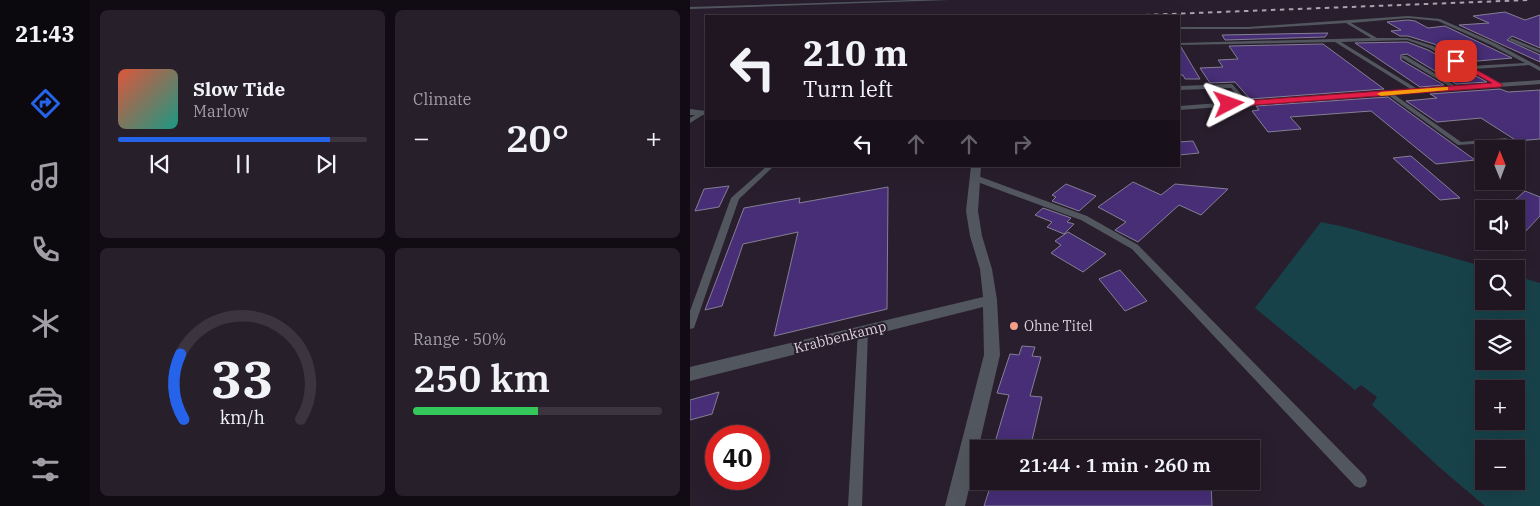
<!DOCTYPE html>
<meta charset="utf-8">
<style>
:root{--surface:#1f1622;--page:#271f2a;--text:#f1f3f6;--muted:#a19fa5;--line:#3c3540;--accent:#2563eb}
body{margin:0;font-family:"IBM Plex Serif",serif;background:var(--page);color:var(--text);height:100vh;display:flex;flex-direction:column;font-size:19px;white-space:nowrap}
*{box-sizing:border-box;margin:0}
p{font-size:16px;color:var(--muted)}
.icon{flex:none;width:28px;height:28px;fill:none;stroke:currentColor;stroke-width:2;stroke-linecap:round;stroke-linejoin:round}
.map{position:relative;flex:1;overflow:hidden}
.details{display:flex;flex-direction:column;gap:10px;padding:10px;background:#110c13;width:600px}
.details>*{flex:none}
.guide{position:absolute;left:15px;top:15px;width:475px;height:152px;border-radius:0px;box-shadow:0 5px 20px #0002,0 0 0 1px var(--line);background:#1f1622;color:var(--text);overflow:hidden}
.needle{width:32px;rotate:359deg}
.controls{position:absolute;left:785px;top:140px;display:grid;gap:10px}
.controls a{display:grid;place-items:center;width:50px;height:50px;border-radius:0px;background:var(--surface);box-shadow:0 5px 20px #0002,0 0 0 1px var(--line);font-size:25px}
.speed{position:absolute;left:15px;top:425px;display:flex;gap:10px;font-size:25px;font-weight:700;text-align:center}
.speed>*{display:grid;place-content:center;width:65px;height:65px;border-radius:50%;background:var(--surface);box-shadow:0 5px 20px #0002,0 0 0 1px var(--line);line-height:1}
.speed .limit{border:8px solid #d22;background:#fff;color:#111}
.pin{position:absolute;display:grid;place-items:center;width:42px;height:42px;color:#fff;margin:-21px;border-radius:10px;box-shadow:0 2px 8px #0006}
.me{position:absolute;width:55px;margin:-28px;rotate:86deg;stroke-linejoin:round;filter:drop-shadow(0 0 4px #0008)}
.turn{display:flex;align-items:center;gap:18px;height:105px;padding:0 15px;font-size:22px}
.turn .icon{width:65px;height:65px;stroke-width:2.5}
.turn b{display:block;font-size:35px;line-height:42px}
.lanes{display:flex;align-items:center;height:48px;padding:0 15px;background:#0003;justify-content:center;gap:25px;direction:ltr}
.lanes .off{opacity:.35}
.big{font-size:38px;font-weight:600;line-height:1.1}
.details .card{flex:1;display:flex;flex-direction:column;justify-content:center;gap:8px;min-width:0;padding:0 18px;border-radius:8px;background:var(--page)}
.details .dial{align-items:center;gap:0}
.dial svg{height:130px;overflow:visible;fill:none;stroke:var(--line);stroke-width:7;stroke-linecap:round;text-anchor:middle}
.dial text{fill:var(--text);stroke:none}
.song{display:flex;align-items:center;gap:15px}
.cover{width:60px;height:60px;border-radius:8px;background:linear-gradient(135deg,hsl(10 70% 55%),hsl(170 70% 35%))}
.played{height:5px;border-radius:2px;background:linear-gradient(90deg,var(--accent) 85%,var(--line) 85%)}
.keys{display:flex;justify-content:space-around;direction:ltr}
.heat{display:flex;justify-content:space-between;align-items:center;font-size:28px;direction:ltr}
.charge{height:8px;border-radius:4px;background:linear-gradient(90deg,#34c759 50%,var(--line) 0)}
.details .tiles{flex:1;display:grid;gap:10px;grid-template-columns:repeat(2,1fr)}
.trip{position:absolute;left:280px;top:440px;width:290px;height:50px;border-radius:0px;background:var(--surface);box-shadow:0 5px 20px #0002,0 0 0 1px var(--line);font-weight:600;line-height:50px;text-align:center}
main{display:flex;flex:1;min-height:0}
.dock{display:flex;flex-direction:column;width:90px;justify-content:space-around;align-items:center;background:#0c090e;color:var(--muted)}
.dock .icon{width:35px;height:35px}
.dock .current{color:var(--accent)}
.dock b{font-size:22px;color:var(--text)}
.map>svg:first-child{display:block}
.water{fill:#18424a;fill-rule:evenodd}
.building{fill:#472e77;stroke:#847f94}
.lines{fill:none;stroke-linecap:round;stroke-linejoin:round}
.service{fill:#52575f;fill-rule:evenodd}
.minor{fill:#52575f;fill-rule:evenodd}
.tertiary{fill:#52575f;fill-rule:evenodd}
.rail{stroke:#aba2ad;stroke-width:2;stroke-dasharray:4.5 4.5;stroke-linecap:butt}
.route{fill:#e11d48;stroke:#92132f}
.slow{fill:#f59e0b}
.poi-dot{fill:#f49e8a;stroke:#291e2d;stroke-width:2}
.labels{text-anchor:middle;stroke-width:4;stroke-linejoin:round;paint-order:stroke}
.poi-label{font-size:14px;fill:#dad2dc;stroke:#291e2d;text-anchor:start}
.street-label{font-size:14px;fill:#dad2dc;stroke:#291e2d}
</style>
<main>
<nav class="dock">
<b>21:43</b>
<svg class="icon current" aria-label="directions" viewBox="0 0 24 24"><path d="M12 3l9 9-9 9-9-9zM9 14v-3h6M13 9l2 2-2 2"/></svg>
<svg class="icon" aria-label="music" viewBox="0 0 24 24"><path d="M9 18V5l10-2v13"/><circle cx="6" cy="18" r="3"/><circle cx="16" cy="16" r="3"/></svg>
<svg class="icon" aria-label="phone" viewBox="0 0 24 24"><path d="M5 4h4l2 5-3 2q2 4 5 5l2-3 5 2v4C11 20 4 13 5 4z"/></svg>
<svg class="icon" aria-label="climate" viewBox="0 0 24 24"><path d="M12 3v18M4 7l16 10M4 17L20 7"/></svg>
<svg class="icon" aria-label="car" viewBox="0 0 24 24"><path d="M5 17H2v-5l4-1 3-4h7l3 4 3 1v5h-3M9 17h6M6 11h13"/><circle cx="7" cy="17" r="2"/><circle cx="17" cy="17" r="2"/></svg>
<svg class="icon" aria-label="filters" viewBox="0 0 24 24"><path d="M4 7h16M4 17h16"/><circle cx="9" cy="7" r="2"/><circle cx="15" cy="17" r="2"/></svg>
</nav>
<section class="details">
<div class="tiles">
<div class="card">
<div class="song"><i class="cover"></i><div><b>Slow Tide</b><p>Marlow</p></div></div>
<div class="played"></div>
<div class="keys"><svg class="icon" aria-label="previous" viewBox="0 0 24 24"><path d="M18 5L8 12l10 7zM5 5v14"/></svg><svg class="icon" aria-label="pause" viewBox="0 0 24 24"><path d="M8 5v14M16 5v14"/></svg><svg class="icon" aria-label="next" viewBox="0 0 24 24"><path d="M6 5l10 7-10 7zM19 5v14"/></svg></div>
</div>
<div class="card"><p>Climate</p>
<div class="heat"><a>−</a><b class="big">20°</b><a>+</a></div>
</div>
<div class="card dial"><svg viewBox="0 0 100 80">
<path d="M14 69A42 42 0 1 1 86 69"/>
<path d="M14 69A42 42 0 0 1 12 29" stroke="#2563eb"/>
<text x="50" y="56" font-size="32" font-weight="700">33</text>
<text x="50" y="72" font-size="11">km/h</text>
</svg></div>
<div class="card"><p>Range · 50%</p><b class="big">250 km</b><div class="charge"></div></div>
</div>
</section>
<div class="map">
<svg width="850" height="506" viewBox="0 0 850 506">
<rect width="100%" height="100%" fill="#291e2d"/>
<!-- water -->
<path class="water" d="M631,222L655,227L802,269H794V301H826V276L850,283V506H795L749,467L682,405L687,397L671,385L665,390L565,308ZM794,329H826V361H794ZM794,389H826V421H794ZM794,449H826V481H794Z"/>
<!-- building -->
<g class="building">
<path d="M815,12L835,20L850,15V48L822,36L817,40L850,55V62L769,25L799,23L783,16Z"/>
<path d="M718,20L725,21L738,28L755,26L822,58L776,62L744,44L718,36H710L701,31L711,30L697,22Z"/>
<path d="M638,33L635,37L535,40L532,35Z"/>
<path d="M717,42L738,50L797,82L766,84L717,54L711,55V60L754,85L730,87L665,43Z"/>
<path d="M633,44L694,89L560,99L545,82L520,83L510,68L533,67L528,60L548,59L539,46Z"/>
<path d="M489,47H491L510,79H495L493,75H489Z"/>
<path d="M810,89L818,92L850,90V139L827,141L791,118L747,122L716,101L747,98L740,94Z"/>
<path d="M698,97L785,160L746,164L681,111L600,117L611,129L578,132L562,111L569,110L566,106Z"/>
<path d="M503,141L509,153L489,155V142Z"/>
<path d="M721,156L770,198L750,200L703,158Z"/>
<path d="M443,182L471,195L485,184L538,189L511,215L489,205L448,242L425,230L436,222L408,207Z"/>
<path d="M376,184L406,196L389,211L362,201L366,197L362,195Z"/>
<path d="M39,186L29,207L5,211L14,189Z"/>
<path d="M198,187L197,309L84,336L108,232L53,244L32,306L15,310L54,208L110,198L109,203Z"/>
<path d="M835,191L850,197V216L834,233L826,229V209H815Z"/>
<path d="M353,208L381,218L377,222L384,224L374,234L357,227L362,222L345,215Z"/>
<path d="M378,232L409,250L416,254L393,272L361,253L371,245L365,241Z"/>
<path d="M430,270L457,301L435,311L409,279Z"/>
<path d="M332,346L345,347L342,356L351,357L340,396L352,397L340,449H303L319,395L307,393L320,354L329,355Z"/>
<path d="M29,392L22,414L0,420V400Z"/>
<path d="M302,481L521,482L522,506H294Z"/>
</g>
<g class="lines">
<!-- service -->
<g class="service">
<path d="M222,0H259L0,9V7Z"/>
<path d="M718,16L750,19L805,43L850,67V71L839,65L785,69L812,84V86L810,87L739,48L717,40L651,42L729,90L730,91L727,93L645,42L489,45V43L681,38L656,23L558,29H489V27H558ZM718,18L748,21L801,45L835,63L780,66L743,46L717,38H687L661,23Z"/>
<path d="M821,38L850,50V53L819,40Z"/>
<path d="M712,56H716L769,88L764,89L712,58Z"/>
<path d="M542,84L558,102V104H554L541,88L489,90V86Z"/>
<path d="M699,91L771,142L816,138L819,140L816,142L768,145L697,94V92Z"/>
<path d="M12,111H16V113L0,123V118Z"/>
<path d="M77,166H84L49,199L5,325L4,328L0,329V311L41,198Z"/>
<path d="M282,176H288L397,216L448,245L675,476L677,481L675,486L670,488L665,486L442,249L391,220L282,180Z"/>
<path d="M173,327L177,328L178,331L172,506H158L168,331L169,328Z"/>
</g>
<!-- minor -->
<path class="minor" d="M281,166H291L288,211L292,236L302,269L307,300L310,355L275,506H255L294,355L293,307L0,381V367L293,297L290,269L280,236L276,211Z"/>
<!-- tertiary -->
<g class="tertiary">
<path d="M850,80V84L489,110V106Z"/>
<path d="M0,109L16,111V115H0Z"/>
</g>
<!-- rail -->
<path class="rail" d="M428,16L839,0"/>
</g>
<!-- route -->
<path class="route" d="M764,60H769L813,85L810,87L539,107L535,104L539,102L802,83L764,62Z"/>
<!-- slow -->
<path class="slow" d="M755,87H758V90L691,96L687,94L691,92Z"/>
<!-- markers -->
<circle class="poi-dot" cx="324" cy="326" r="5"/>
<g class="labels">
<!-- poi labels -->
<g class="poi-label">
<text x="334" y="331">Ohne Titel</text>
</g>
<!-- street labels -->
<g class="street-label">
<text transform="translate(150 337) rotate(-14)" y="5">Krabbenkamp</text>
</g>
</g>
</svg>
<div class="controls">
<a><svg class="needle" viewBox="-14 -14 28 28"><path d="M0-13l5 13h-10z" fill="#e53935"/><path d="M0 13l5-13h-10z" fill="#a19fa5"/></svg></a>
<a><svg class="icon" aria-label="sound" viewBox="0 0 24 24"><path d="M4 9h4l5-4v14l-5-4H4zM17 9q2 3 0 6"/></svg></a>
<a><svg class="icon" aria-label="search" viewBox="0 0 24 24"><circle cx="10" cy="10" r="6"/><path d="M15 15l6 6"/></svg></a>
<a><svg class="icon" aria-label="layers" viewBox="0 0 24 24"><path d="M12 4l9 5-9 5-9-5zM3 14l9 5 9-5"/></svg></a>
<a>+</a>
<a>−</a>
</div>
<div class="speed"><div class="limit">40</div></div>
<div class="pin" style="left:766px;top:61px;background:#d93025"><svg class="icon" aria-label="arrive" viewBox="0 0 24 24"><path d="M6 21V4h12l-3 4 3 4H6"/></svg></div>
<svg class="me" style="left:539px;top:104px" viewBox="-20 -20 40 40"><path d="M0-17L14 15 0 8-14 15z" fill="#e11d48" stroke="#fff" stroke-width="4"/></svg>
<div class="trip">21:44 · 1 min · 260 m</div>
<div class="guide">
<div class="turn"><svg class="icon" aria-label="left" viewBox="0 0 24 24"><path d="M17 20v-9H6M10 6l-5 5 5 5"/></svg><div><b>210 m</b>Turn left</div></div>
<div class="lanes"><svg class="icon" aria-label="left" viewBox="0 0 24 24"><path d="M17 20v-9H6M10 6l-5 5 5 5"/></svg><svg class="icon off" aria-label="ahead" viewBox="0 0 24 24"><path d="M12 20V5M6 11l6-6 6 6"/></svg><svg class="icon off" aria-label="ahead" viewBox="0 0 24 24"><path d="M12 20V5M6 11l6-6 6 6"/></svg><svg class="icon off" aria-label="right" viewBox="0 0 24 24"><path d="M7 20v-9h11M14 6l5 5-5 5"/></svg></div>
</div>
</div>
</main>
